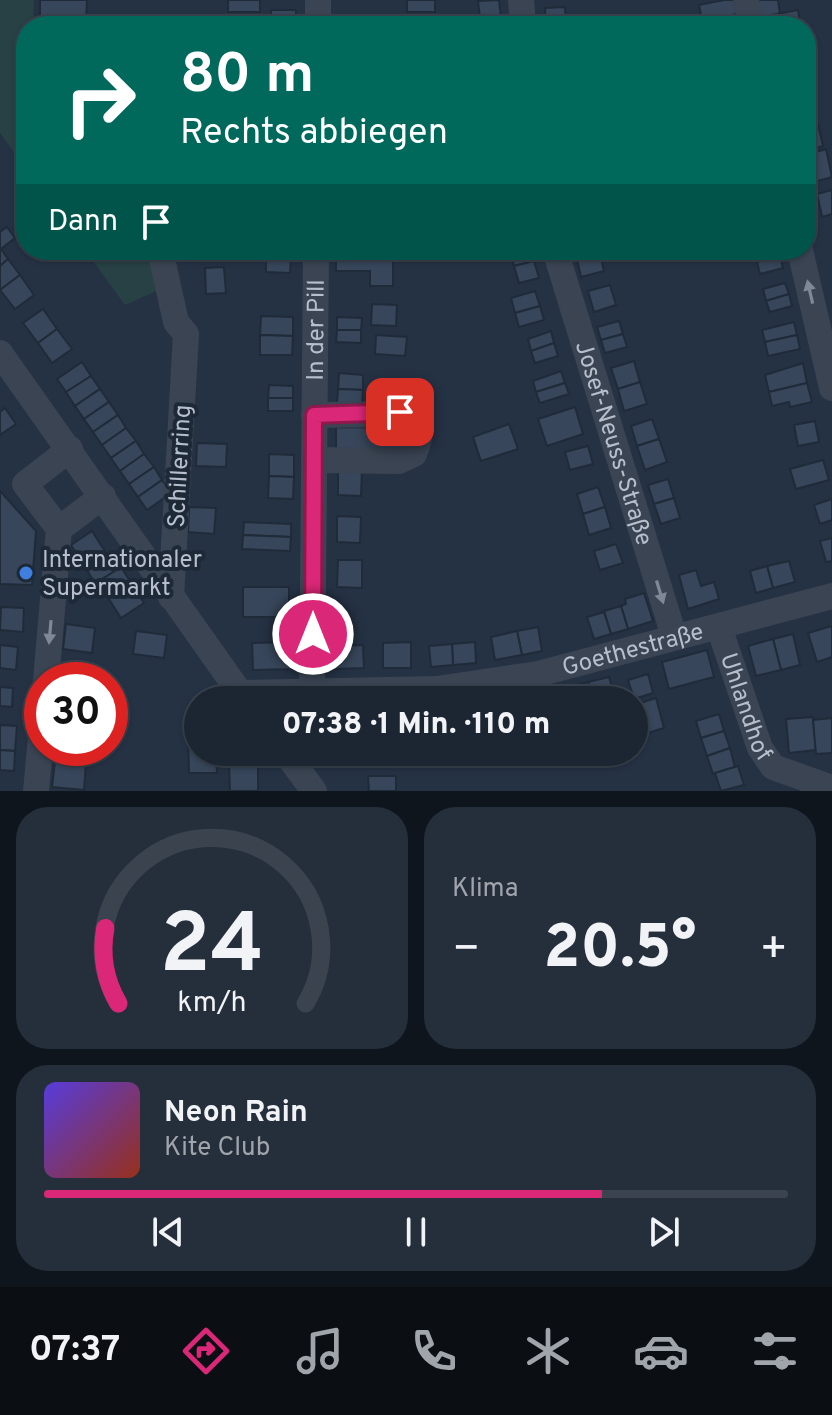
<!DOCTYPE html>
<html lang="de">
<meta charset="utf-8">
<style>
:root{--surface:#1c2633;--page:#252e3b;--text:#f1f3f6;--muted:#a0a5ac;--line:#3a434e;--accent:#db2777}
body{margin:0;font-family:Overpass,sans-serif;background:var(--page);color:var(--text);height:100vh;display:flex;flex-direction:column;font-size:30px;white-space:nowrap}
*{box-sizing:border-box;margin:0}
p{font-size:26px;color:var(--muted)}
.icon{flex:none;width:44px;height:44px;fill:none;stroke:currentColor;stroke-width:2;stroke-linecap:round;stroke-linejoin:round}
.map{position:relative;height:791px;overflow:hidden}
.panel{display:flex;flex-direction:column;gap:16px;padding:16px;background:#0f151c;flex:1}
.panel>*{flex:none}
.banner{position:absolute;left:16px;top:16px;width:800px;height:244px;border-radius:32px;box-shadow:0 2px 6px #0004,0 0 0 2px var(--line);background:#00695c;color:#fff;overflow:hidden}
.speed{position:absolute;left:24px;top:662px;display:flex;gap:16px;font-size:40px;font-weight:700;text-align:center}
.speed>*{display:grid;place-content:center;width:104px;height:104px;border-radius:50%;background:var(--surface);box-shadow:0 2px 6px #0004,0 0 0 2px var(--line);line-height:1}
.speed .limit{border:12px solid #d22;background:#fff;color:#111}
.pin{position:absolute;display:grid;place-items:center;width:68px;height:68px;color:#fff;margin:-34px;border-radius:16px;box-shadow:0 4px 12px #0006}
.me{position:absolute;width:88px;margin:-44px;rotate:0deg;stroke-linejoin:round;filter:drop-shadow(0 0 6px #0008)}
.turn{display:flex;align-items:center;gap:28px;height:168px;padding:0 32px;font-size:36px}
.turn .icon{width:104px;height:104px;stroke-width:2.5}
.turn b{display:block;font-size:56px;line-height:68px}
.then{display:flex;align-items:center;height:76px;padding:0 32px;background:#0003;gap:16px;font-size:30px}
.big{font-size:60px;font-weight:800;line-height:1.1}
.panel .tile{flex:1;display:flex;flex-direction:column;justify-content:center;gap:12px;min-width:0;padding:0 28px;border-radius:32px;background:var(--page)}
.panel .dial{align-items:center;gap:0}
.dial svg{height:208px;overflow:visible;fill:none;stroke:var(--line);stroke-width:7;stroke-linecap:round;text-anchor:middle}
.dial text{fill:var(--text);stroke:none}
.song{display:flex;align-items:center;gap:24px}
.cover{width:96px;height:96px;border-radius:12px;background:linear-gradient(135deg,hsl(250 70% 55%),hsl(10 70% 35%))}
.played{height:8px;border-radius:4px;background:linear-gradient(90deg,var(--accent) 75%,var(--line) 75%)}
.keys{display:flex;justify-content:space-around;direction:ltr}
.heat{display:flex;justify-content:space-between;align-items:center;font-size:44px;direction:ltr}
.panel .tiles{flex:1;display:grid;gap:16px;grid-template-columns:1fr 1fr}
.tile:last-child{grid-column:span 2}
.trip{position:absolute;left:184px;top:686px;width:464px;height:80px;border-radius:40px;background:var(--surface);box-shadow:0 2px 6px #0004,0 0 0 2px var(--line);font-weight:800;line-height:80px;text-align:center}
.menu{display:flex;height:128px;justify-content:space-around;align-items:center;background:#0b0f14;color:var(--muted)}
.menu .icon{width:56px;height:56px}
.menu .current{color:var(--accent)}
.menu b{font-size:36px;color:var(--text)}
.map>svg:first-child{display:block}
.green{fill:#274144}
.building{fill:#37465a;stroke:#202b3a;stroke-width:2}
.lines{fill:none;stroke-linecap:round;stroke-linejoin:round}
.minor{stroke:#3a4453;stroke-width:26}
.oneway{fill:#7f8896}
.route-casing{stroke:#8e194d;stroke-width:20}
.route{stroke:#db2777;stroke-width:14}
.shop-dot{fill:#3f7fe0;stroke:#1e2938;stroke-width:3}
.labels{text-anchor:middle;stroke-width:8;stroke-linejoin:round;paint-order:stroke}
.street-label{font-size:24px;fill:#b7bfcd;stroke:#1e2938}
.poi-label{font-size:24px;fill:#b7bfcd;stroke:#1e2938;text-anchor:start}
</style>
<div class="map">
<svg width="832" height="791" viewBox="0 0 832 791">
<rect width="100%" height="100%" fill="#253244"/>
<!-- green -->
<g class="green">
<path d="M0,0H34L33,26H26V169L0,133Z"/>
<path d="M85,250H189L188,260L153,262L161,289L125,305Z"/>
</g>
<!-- building -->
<g class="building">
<path d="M40,0H87L86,26H40Z"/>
<rect x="228" y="0" width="32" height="12"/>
<rect x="407" y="0" width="28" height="12"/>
<path d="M499,0L502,26H481L478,1Z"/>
<path d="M724,0H734L737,14L702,21L699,5Z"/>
<path d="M758,0H778L780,14L761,17Z"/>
<path d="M565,7L566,25L546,26L545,8Z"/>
<rect x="271" y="10" width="25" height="16"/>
<path d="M798,10L801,26H763L761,17Z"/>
<path d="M737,14L739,26H703L702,21Z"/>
<path d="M818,124L823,146L806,151V127Z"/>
<path d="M826,149L832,177L814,182L806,155Z"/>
<path d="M832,190V214L822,217L817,194Z"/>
<path d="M7,227L15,238L1,249L8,259L0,266V232Z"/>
<path d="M266,250H291V258L266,257Z"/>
<path d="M336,250H393V259L336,260Z"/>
<path d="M510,250H531L534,261L514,266Z"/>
<path d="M599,250L604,271L581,277L576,255Z"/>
<path d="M754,250H778L780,256L757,262Z"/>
<path d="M780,256L783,268L760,274L757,262Z"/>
<path d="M266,257L291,258L290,273L266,272Z"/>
<path d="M8,259L20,275L0,290V266Z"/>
<path d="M393,259V286H370V271H336V260Z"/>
<path d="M534,261L539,278L519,283L514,266Z"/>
<path d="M224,267L226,293L206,294L205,268Z"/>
<path d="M20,275L34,295L15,309L0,290Z"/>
<path d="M785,283L789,294L766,301L763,289Z"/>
<path d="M610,285L616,305L594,312L588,291Z"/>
<path d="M535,291L540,306L515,313L511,298Z"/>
<path d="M789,294L792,306L770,312L766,301Z"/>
<path d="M372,304L397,305L396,326L371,325Z"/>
<path d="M540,306L544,320L519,327L515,313Z"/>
<path d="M43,309L57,329L38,343L23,323Z"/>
<path d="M261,316L293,317V336L260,335Z"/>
<path d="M337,317L362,318L361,330H337Z"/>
<path d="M619,321L623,334L601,340L597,327Z"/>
<path d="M794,322L797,335L765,342L762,330Z"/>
<path d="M57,329L72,349L52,363L38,343Z"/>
<path d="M337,330H361V343L336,342Z"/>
<path d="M551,331L554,343L531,351L528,339Z"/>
<path d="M623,334L627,347L605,353L601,340Z"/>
<path d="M260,335L293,336L292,355H260Z"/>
<path d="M376,335L407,337L405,356L375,354Z"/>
<path d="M797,335L800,349L768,356L765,342Z"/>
<path d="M554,343L558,356L535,363L531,351Z"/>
<path d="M634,361L640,382L618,389L611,368Z"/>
<path d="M82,362L91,376L66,392L57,379Z"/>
<path d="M803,363L807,383L769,392L765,375Z"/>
<path d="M561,371L565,383L536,392L533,381Z"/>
<path d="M339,373L363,375V390L338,389Z"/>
<path d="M91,376L100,389L75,406L66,392Z"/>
<path d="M640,382L647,404L624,411L618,389Z"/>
<path d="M565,383L569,394L540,403L536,392Z"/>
<path d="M807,383L812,402L790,407L789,402L772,406L769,392Z"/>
<path d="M269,385L293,386V398H268Z"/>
<path d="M100,389L109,402L84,419L75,406Z"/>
<path d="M338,389L363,390L362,406L337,404Z"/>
<rect x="268" y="398" width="25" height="13"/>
<path d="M109,402L118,415L93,432L84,419Z"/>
<path d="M575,407L583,434L547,446L538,419Z"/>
<path d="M5,408L16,424L0,435V412Z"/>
<path d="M118,415L126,428L102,445L93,432Z"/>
<path d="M652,419L659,439L637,446L631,426Z"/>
<path d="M815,421L819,442L798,446L794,425Z"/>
<path d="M509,424L518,449L481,461L473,437Z"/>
<path d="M336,427L403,428L402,457L336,456Z"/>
<path d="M126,428L136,441L111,458L102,445Z"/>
<path d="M659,439L667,462L645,470L637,446Z"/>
<path d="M136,441L144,454L120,471L111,458Z"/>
<path d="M197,443L227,444L226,467L196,466Z"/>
<path d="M588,446L593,464L570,470L565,452Z"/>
<path d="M144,454L154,467L129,484L120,471Z"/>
<path d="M269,454L294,455V477L269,476Z"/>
<path d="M823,460L829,480L796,489L790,469Z"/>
<path d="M154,467L162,480L138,497L129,484Z"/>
<path d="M338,469L362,470L361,496L338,495Z"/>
<path d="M269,476L294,477L293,499L268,498Z"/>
<path d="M668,479L674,498L654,504L648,485Z"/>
<path d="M162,480L171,493L147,510L138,497Z"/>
<path d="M598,487L605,507L583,514L577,494Z"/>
<path d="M0,491L36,531L32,585L0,584Z"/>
<path d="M674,498L680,518L661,524L654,504Z"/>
<path d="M832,499V520L820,524L814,505Z"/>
<path d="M189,507L216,508L214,534L188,532Z"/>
<path d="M605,507L611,528L589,535L583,514Z"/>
<path d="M337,516L361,517L360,543L337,542Z"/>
<path d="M244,522L291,524V537L243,535Z"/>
<path d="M92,531L117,570L95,583L71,545Z"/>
<path d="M243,535L291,537L290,551L242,549Z"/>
<path d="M832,538V561L826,562L820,541Z"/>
<path d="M616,544L623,563L600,570L594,551Z"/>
<path d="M338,560H362V588L337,587Z"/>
<path d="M789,561L795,582L773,588L767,566Z"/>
<path d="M767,566L773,588L756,593L750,571Z"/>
<path d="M121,567L144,603L121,618L98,582Z"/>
<path d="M696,570L701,586L714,582L719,599L688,609L679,575Z"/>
<rect x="243" y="587" width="46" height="30"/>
<path d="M644,593L653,621L628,629L621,606L626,604L625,599Z"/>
<path d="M621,606L628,629L611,634L604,611Z"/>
<path d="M1,607L24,608L23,632L0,630Z"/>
<path d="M604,612L611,634L594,639L587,617Z"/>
<path d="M66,624L95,628L92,653L63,649Z"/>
<path d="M832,626V657L817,662L808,633Z"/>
<path d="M538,627L542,651L522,655L517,631Z"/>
<path d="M136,631L167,635L164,658L133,654Z"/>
<path d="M517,631L522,655L495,660L491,637Z"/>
<path d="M793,634L800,665L781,670L773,639Z"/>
<path d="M773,639L781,670L756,676L748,646Z"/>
<path d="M291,642L292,669L253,670L252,643Z"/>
<path d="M411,642V668H383V643Z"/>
<path d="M475,642L476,663L453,665L452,644Z"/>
<path d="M452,644L453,665L431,667L429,646Z"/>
<path d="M0,645L18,647L16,670L0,668Z"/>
<path d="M363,645L364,668L334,669L335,646Z"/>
<path d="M707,650L714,677L669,689L662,662Z"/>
<path d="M64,666L88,668L87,680H63Z"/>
<path d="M648,674L653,693L634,699L628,680Z"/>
<path d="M609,677L616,700H593L588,682Z"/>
<path d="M588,682L593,700H569L566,688Z"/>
<path d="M0,687L13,688L12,707L0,706Z"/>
<path d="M656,698L664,728L641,735L634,705Z"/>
<path d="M188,704H198V738L188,739Z"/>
<path d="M719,714L724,731L701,738L696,721Z"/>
<path d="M813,717L816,750L789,753L786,719Z"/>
<path d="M832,718V753L816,754L813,720Z"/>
<path d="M0,725L17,726L15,751L0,750Z"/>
<path d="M724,731L730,748L707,756L701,738Z"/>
<path d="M198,738V752H216L217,773H189L188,739Z"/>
<path d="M56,748H88L86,764L55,761Z"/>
<path d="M730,748L735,767L713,774L707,756Z"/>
<path d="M0,750L15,751L14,771L0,770Z"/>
<path d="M336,752H361L360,764L336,763Z"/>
<path d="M55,761L86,764L84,790L52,787Z"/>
<path d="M229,763H258V791H230Z"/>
<path d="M738,766L744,785L721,791L715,773Z"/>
<path d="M368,776H396V791H369Z"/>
</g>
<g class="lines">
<!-- minor -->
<g class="minor">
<path d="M521,0L523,26"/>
<path d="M746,0L751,26"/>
<path d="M318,26V0"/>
<path d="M160,250L176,322L186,334L171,597"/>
<path id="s1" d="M555,250L674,636"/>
<path d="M800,250L832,388"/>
<path d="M0,353L245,700"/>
<path d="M70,449L25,484L59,529L103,496"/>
<path d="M314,460L399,461L414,454C420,440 424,423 410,414L314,415"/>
<path id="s2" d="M719,627L760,748L773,767L832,788"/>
<path d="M46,680L59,529"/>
<path id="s3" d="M239,693L437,689L538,674L832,596"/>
<path id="s4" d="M312,700L316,250"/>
<path d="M285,752L314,791"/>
<path d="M36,791L42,726"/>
</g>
</g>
<!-- one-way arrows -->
<defs><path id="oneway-solid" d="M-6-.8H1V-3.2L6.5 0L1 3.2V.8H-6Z" transform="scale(2)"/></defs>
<g class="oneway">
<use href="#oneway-solid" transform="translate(810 292) rotate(-103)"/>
<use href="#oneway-solid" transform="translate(660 592) rotate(73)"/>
<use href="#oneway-solid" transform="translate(50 632) rotate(95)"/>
</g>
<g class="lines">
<defs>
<path id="route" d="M313,634L314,415L400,412"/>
</defs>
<!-- route casing -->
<use href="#route" class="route-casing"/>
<!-- route -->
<use href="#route" class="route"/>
</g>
<!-- markers -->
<circle class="shop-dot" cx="26" cy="573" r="8"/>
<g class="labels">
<!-- street labels -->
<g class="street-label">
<text dy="8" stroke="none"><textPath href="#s4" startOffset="370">In der Pill</textPath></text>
<text dy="8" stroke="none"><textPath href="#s1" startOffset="202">Josef-Neuss-Straße</textPath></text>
<text transform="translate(179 466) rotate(-87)" y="8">Schillerring</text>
<text dy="8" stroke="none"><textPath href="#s3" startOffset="398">Goethestraße</textPath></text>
<text dy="8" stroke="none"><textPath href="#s2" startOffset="84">Uhlandhof</textPath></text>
</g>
<!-- poi labels -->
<g class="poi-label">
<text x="42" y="567">Internationaler<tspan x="42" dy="28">Supermarkt</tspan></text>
</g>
</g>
</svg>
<div class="speed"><div class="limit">30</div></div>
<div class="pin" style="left:400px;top:412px;background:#d93025"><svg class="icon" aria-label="arrive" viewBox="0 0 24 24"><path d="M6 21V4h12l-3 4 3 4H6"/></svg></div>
<svg class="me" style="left:313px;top:634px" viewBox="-20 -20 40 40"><circle r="17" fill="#db2777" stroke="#fff" stroke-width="3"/><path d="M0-11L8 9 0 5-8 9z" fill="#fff"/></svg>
<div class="trip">07:38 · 1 Min. · 110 m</div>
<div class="banner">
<div class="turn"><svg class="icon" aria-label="right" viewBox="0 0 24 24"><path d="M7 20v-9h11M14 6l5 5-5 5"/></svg><div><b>80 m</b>Rechts abbiegen</div></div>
<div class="then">Dann<svg class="icon" aria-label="arrive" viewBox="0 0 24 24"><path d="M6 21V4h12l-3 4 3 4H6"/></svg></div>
</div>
</div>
<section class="panel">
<div class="tiles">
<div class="tile dial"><svg viewBox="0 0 100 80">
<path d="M14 69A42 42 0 1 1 86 69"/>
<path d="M14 69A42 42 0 0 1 9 40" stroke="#db2777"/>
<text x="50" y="56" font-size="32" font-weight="700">24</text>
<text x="50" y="72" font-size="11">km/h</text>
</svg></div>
<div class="tile"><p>Klima</p>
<div class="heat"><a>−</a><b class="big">20.5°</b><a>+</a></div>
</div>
<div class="tile">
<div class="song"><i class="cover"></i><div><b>Neon Rain</b><p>Kite Club</p></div></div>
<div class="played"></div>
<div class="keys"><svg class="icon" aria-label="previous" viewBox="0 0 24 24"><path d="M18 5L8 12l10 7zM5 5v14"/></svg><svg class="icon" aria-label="pause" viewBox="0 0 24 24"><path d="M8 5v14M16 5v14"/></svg><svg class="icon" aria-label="next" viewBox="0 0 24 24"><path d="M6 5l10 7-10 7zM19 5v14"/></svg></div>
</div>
</div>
</section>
<nav class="menu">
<b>07:37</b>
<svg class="icon current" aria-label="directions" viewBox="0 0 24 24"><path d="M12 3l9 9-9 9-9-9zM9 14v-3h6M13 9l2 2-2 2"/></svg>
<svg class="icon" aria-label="music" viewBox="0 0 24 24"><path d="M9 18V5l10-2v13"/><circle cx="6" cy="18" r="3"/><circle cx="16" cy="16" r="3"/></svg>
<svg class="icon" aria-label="phone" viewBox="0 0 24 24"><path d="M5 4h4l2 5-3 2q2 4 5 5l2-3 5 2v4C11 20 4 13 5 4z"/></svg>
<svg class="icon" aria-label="climate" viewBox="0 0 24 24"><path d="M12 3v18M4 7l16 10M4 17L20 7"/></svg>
<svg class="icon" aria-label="car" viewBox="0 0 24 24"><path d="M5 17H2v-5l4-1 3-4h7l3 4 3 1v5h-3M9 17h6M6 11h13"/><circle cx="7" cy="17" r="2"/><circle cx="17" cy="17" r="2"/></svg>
<svg class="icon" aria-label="filters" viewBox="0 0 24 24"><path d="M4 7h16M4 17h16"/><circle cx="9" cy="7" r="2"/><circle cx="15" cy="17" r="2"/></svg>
</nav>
